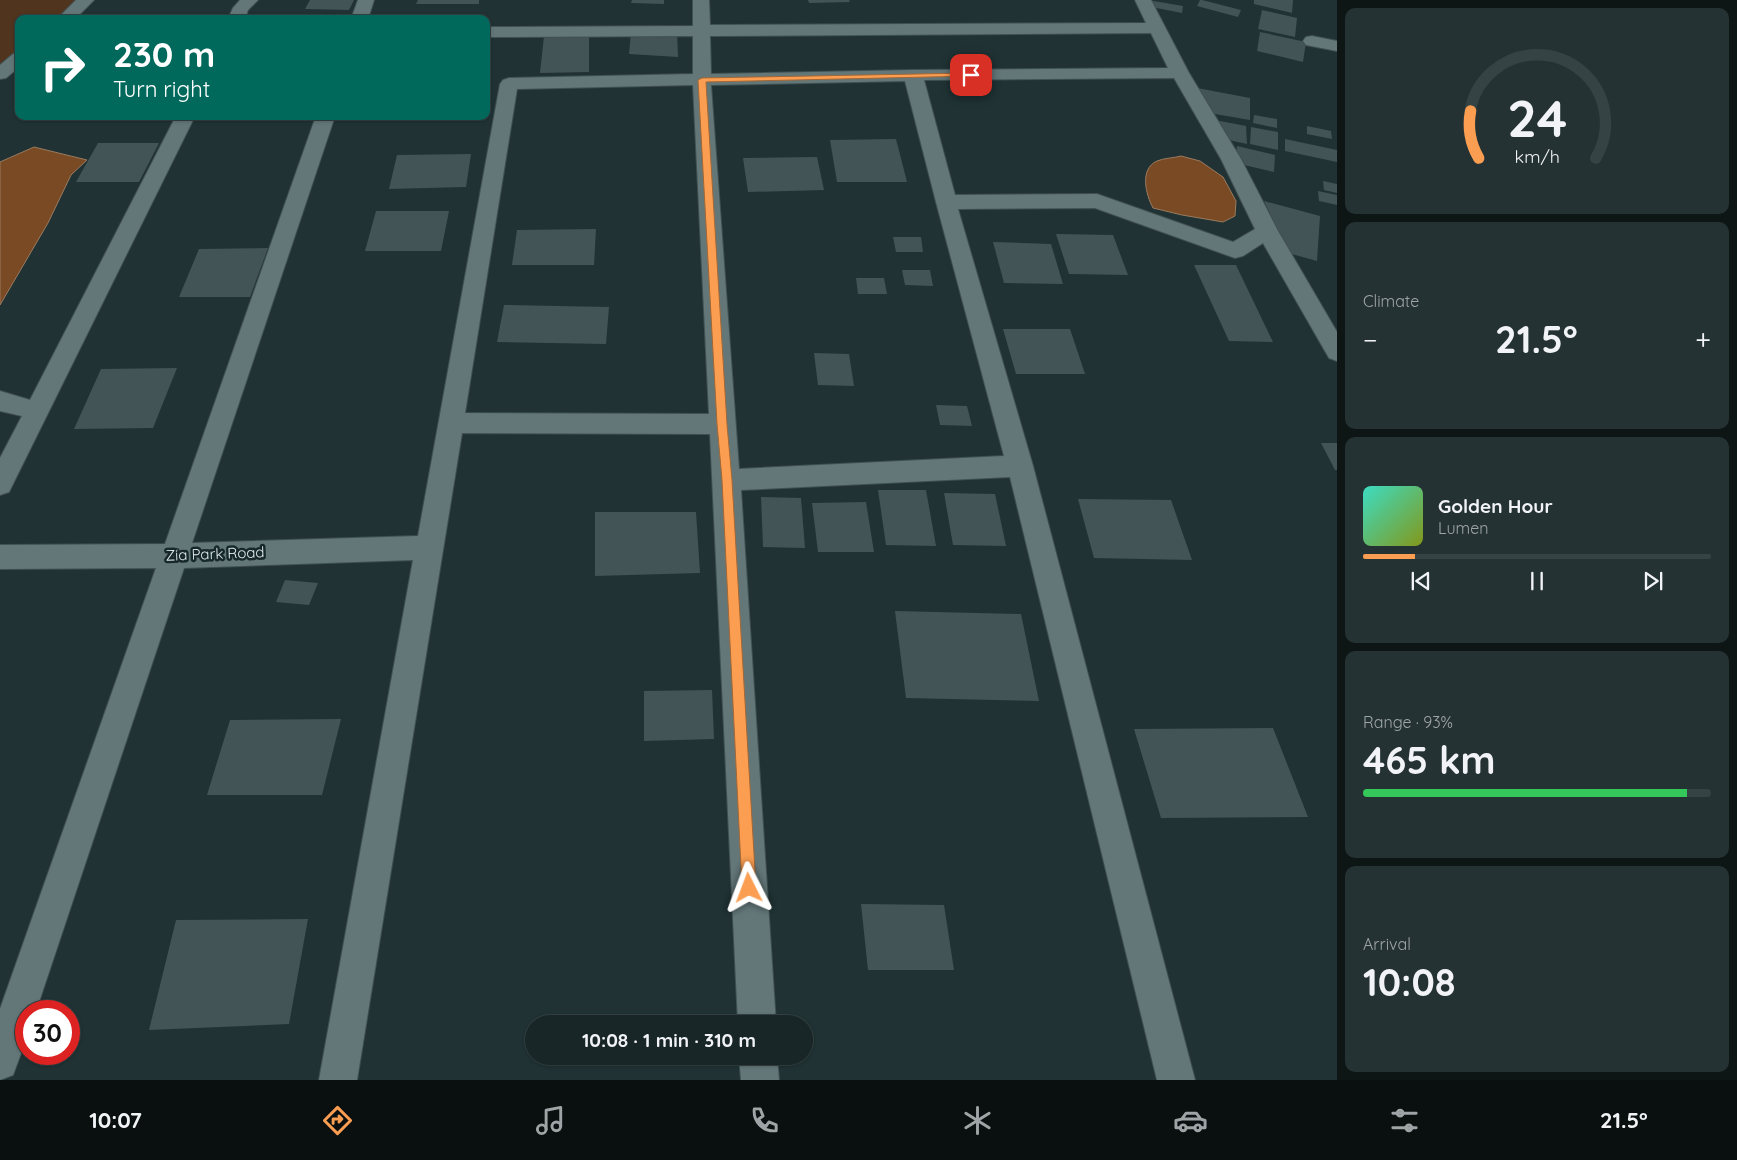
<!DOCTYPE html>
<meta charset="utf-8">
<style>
:root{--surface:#182627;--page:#253233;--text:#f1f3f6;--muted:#9fa5a7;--line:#364344;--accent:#fb9e51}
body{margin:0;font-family:Quicksand,sans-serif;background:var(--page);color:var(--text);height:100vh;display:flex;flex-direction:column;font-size:19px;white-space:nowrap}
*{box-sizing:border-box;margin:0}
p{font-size:16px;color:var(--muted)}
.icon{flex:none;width:28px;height:28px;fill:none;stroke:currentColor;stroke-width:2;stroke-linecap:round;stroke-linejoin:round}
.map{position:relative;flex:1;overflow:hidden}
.side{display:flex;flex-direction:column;gap:8px;padding:8px;background:#0d1515;width:400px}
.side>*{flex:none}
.guide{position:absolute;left:15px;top:15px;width:475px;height:105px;border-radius:10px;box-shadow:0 1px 4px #0004,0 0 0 1px var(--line);background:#00695c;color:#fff;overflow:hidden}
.speed{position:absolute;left:15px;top:1000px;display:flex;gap:10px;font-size:25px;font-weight:700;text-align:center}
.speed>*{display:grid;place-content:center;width:65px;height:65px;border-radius:50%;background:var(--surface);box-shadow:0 1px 4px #0004,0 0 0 1px var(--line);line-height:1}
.speed .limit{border:8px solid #d22;background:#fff;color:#111}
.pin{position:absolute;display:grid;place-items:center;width:42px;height:42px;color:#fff;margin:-21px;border-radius:10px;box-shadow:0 2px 8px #0006}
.me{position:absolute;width:55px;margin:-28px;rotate:357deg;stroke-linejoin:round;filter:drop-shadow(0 0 4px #0008)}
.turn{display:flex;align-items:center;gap:18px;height:105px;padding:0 15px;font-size:22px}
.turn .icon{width:65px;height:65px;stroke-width:2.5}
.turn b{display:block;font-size:35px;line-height:42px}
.big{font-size:38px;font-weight:800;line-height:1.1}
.side .tile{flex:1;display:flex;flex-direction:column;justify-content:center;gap:8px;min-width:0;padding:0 18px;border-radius:10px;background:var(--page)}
.side .dial{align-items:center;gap:0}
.dial svg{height:130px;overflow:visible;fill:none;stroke:var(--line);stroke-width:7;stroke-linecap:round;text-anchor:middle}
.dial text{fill:var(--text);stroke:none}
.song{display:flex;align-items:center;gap:15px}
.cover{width:60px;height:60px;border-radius:8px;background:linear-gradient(135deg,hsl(170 70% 55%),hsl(70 70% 35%))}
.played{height:5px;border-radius:2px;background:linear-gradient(90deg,var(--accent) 15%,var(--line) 15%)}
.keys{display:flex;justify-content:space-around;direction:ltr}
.heat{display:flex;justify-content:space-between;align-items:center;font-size:28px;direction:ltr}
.charge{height:8px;border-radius:4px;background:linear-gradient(90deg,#34c759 93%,var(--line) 0)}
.trip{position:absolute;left:525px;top:1015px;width:288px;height:50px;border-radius:25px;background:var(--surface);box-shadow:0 1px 4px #0004,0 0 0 1px var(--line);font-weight:800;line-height:50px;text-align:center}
.tab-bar{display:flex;height:80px;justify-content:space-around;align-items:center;background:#0a0f10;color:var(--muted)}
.tab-bar .icon{width:35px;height:35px}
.tab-bar .selected{color:var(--accent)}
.tab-bar b{font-size:22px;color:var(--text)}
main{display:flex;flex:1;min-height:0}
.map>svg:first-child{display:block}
.green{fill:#50341e}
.water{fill:#7a4a24;stroke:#997b60}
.building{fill:#425456}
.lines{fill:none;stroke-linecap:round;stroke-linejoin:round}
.minor-casing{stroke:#415152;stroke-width:2}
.minor{fill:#637779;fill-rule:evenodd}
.route{fill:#fb9e51;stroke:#a36735}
.labels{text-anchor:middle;stroke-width:5;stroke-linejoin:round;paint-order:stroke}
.street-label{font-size:15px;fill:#e1eced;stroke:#17282a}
</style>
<main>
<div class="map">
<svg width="1337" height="1080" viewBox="0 0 1337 1080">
<rect width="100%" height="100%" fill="#203234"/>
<!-- green -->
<path class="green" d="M0,0H82L58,19H19V50L0,65Z"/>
<!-- water -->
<g class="water">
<path d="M34,147L87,160L71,175L48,223L0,305V162Z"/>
<path d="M1181,156L1200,161L1223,177L1236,201L1235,216L1223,222L1182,215L1153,208C1146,195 1139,169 1157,161C1164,158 1174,158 1181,156Z"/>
</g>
<!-- building -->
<g class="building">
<path d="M310,0H354L349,10L305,9Z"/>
<path d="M418,0H479V4H416Z"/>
<path d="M632,0H664V4L631,3Z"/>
<path d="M808,0H849L850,2L809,3Z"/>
<path d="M1148,0L1183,6L1182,13L1151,7Z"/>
<path d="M1200,0H1202L1241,10L1238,17L1197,6Z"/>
<path d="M1254,0H1293L1292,13L1254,4Z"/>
<path d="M1262,10L1297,18L1295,37L1258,29Z"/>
<path d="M631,32H677L678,57L629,54Z"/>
<path d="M1260,32L1306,42L1303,62L1257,51Z"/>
<path d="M589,35V72L540,73L544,36Z"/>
<path d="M1197,88L1250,98V120L1209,113Z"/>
<path d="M1254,115L1277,119V128L1253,123Z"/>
<path d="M1215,120L1246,126L1247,144L1224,139Z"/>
<path d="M1307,126L1331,131L1332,139L1307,134Z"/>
<path d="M1251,127L1278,132V150L1250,144Z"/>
<path d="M896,139L907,182H837L830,140Z"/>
<path d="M1285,139L1337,150V162L1285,151Z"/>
<path d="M98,143H159L139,182H76Z"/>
<path d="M1237,146L1275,155L1274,172L1235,163Z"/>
<path d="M471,154L466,187L389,189L397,155Z"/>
<path d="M817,157L824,190L748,192L743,158Z"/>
<path d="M1323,181L1337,184V193L1324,190Z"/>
<path d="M1318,191L1337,195V205L1319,201Z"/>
<path d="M1264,201L1320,216L1317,261L1288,253Z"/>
<path d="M376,211H449L441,251H365Z"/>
<path d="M596,229L594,265H512L517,230Z"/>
<path d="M1056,234L1113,235L1128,275L1069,274Z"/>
<path d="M893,237H921L923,252H896Z"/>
<path d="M993,242L1051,244L1063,284L1004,283Z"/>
<path d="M268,248L250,297H179L199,249Z"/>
<path d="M1194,265H1236L1273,342L1229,341Z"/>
<path d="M902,270H930L933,286L905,285Z"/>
<path d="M856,278H884L887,294H858Z"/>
<path d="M504,305L609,307L606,344L497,342Z"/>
<path d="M1003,329H1070L1085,374H1016Z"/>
<path d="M814,353L849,354L854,386L818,385Z"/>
<path d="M177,368L153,428L74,429L101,369Z"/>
<path d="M936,405L967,406L972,426L940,425Z"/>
<path d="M1321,443H1337V470H1335Z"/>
<path d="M878,490H926L936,546L886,545Z"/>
<path d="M944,493L995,494L1006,546L953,545Z"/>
<path d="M761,497L801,498L805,548L763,547Z"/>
<path d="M1078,499L1171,500L1192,560L1094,558Z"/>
<path d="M866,502L874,552H818L812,503Z"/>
<path d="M595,512H696L700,573L595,576Z"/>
<path d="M285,580L318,583L309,605L276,602Z"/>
<path d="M895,611L1021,614L1039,701L906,698Z"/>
<path d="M712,690L714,739L644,741V691Z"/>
<path d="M341,719L322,795H207L230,720Z"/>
<path d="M1273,728L1308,817L1161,818L1134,729Z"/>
<path d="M861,904L944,905L954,970H868Z"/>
<path d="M308,919L289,1024L149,1030L176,920Z"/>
</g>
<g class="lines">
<defs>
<g id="minor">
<path d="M76,0H94L75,19H57Z"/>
<path d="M240,0H258L248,10L245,19H228L233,8Z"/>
<path d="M358,0H374L368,19H351Z"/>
<path d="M693,0H709L710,25L1146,23L1135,0H1151L1189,73L1241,159L1278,231L1337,332V361L1329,358L1263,243L1243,256L1235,258L1095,208L958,209L1033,466L1195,1080H1157L1010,477L741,490L776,1024H738L710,434L462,433L357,1080H319L413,560L184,568L36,1011H26V1040L13,1075L0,1080V1009L156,568L0,569V545L165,544L316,116H335L192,543L418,536L500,84L503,80L509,78L693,74V36L486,37V27L693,26ZM1151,33L1168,68L913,70L711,74L710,36ZM1174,78L1221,159L1255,229L1233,242L1097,194L955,195L924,80ZM905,81L936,202L1004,456L739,469L711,85ZM693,85L709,414L465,413L517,89Z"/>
<path d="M1312,36L1337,41V51L1306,45L1303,41L1306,37Z"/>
<path d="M19,53V67L6,78L0,79V65L13,54Z"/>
<path d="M176,116H195L9,492L0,495V458L22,416L0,411V391L30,400Z"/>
<path d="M739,1056H777L779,1080H741Z"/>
</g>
</defs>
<!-- minor casing -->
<use href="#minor" class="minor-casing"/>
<!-- minor -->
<use href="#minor" class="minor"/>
</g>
<!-- route -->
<path class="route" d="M971,73L974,75L973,76L706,82L727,424L732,480L756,888L754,893L749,895L744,893L742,888L722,480L717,424L698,80L702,78Z"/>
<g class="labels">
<!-- street labels -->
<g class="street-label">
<text transform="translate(215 554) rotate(-2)" y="5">Zia Park Road</text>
</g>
</g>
</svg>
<div class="speed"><div class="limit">30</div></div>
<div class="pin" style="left:971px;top:75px;background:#d93025"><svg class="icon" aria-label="arrive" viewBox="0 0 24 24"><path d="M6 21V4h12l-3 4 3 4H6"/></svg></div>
<svg class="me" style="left:749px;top:888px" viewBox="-20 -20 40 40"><path d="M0-17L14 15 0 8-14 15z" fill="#fb9e51" stroke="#fff" stroke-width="4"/></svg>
<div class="trip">10:08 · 1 min · 310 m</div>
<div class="guide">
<div class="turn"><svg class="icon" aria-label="right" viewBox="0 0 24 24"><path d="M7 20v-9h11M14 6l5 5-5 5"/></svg><div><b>230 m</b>Turn right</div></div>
</div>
</div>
<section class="side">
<div class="tile dial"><svg viewBox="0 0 100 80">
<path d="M14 69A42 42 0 1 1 86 69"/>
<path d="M14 69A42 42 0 0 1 9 40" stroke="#fb9e51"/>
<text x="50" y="56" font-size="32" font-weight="700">24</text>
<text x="50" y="72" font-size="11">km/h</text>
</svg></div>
<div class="tile"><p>Climate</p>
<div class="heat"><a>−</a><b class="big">21.5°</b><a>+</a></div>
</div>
<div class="tile">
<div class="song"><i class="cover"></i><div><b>Golden Hour</b><p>Lumen</p></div></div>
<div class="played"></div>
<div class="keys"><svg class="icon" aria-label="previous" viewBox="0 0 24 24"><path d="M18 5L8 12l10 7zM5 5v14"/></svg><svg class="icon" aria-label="pause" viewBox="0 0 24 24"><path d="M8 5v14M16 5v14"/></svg><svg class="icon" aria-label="next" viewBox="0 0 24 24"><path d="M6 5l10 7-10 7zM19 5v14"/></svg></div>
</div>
<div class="tile"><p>Range · 93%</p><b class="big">465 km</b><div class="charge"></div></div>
<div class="tile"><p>Arrival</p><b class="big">10:08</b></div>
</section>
</main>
<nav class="tab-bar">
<b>10:07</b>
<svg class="icon selected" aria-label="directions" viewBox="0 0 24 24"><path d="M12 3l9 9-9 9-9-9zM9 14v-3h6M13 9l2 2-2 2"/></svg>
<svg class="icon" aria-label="music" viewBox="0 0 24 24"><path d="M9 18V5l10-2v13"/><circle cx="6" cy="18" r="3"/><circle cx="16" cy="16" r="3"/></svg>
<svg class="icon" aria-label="phone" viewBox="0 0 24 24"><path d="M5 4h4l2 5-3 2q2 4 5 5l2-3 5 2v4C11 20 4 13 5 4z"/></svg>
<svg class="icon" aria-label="climate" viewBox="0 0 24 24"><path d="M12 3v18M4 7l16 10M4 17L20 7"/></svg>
<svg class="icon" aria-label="car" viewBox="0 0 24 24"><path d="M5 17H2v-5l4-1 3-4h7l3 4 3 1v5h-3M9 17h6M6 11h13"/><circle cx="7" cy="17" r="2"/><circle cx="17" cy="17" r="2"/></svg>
<svg class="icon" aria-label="filters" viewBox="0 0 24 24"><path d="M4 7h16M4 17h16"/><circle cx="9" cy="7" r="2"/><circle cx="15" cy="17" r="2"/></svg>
<b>21.5°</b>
</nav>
